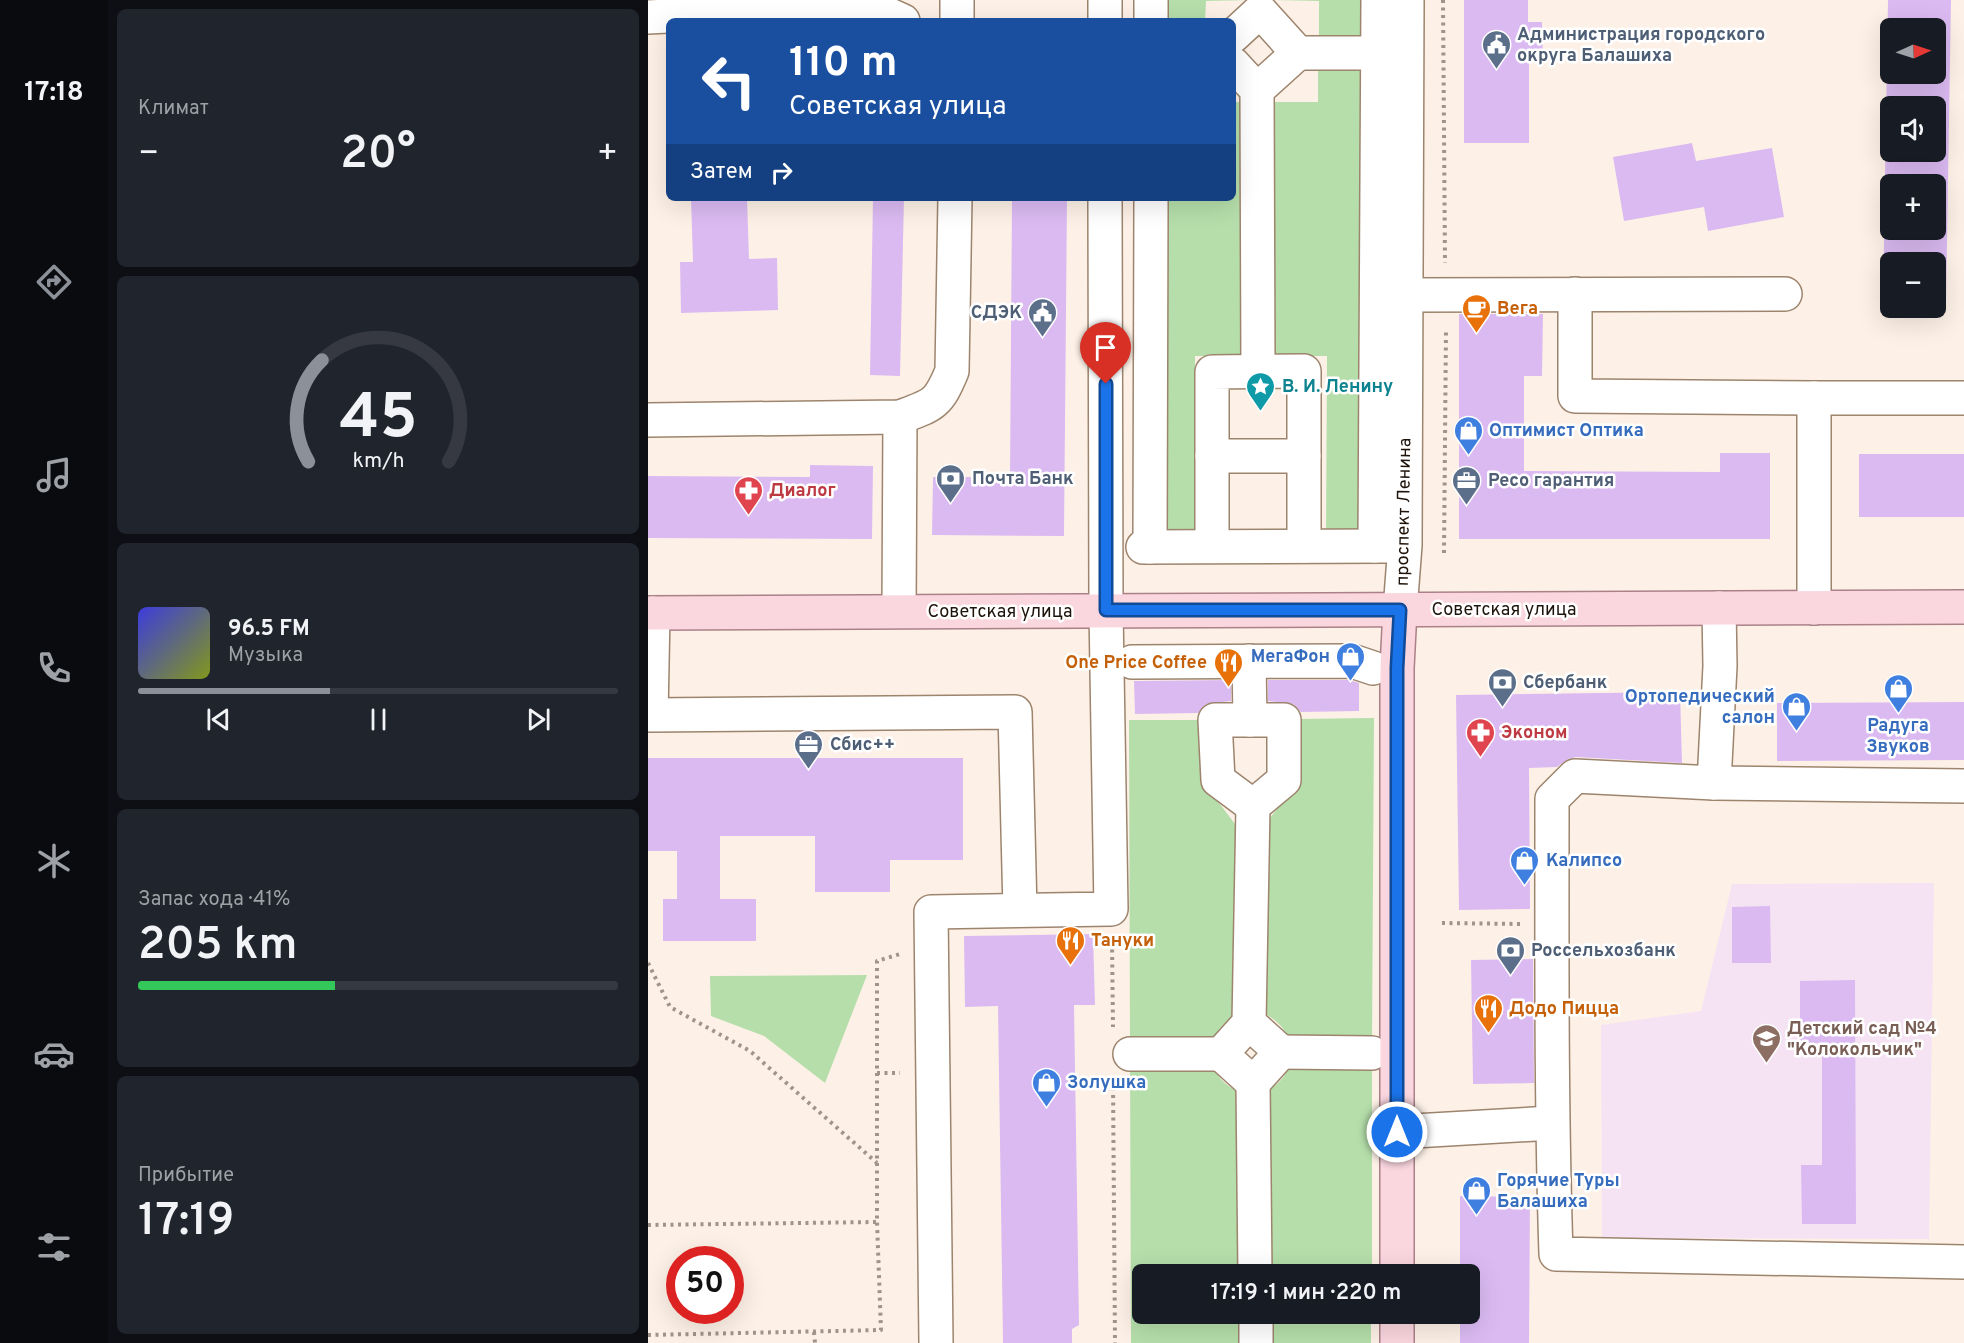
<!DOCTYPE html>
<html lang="ru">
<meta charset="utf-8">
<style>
:root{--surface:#171b24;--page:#20242c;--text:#f1f3f6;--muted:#9ea1a6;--line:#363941;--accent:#8c9099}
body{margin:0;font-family:Overpass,sans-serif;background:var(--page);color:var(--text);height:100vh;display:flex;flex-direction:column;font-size:22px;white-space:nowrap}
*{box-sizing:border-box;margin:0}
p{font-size:20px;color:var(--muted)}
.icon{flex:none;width:33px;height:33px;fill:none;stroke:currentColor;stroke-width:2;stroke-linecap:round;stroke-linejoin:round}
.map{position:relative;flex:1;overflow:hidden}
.side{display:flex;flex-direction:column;gap:9px;padding:9px;background:#0d0f14;width:540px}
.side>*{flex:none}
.banner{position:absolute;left:18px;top:18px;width:570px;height:183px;border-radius:9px;box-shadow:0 6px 24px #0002;background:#1a4fa0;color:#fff;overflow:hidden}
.needle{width:39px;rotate:87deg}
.buttons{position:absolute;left:1232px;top:18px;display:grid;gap:12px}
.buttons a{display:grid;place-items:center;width:66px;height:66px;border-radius:9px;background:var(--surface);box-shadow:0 6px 24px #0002;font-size:30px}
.speed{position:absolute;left:18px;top:1246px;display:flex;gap:12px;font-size:30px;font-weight:700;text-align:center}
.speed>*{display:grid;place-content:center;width:78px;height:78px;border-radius:50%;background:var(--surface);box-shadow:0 6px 24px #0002;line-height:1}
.speed .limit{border:9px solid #d22;background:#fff;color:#111}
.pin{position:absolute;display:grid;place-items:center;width:51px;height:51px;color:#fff;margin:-62px -26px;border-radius:50% 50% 50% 0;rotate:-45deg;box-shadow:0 0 6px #0007}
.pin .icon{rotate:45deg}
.me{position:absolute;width:66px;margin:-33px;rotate:0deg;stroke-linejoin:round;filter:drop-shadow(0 0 4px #0008)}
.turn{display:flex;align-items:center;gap:21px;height:126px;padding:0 24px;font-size:27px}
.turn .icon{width:78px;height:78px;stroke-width:2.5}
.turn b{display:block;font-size:42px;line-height:51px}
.then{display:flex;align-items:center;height:57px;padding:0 24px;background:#0003;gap:12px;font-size:22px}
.big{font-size:45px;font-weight:600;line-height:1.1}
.side .widget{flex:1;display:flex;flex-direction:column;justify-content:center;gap:9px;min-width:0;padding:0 21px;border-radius:9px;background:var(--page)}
.side .dial{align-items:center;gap:0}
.dial svg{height:156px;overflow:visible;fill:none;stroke:var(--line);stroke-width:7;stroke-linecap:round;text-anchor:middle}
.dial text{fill:var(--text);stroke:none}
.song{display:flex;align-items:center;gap:18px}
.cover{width:72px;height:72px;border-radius:9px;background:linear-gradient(135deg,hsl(240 70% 55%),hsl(70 70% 35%))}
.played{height:6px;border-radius:3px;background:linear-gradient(90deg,var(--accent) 40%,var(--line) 40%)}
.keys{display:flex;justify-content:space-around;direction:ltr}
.heat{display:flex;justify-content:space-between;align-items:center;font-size:33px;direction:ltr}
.charge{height:9px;border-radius:4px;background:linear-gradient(90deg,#34c759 41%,var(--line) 0)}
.trip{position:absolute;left:484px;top:1264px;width:348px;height:60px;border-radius:9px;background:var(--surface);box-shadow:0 6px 24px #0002;font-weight:600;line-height:60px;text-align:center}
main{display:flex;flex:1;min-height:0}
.tab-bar{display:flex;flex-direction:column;width:108px;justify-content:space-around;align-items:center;background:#090b0e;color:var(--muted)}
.tab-bar .icon{width:42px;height:42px}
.tab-bar .on{color:var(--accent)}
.tab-bar b{font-size:27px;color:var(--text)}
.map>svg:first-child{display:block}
.education{fill:#f5e3f4}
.green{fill:#b5deaa}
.building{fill:#dbbaf2;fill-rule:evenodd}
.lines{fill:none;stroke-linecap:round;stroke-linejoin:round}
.minor-casing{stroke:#9d846d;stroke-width:36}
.major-casing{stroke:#ab8188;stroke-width:36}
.path{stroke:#9f948b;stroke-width:4;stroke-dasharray:3 4.5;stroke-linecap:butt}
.minor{stroke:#fff;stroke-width:33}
.major{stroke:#fad6df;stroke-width:33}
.route-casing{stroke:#114b97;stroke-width:15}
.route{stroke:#1a73e8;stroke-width:10}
.labels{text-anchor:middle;stroke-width:5;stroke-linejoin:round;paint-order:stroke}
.service-label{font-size:18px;font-weight:bold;fill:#4e5e75;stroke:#fff;text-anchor:start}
.food-label{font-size:18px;font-weight:bold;fill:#c56008;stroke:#fff;text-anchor:start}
.culture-label{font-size:18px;font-weight:bold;fill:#0d838f;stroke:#fff;text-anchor:start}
.shop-label{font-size:18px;font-weight:bold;fill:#366cbe;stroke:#fff;text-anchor:start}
.health-label{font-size:18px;font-weight:bold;fill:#be3a42;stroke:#fff;text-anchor:start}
.street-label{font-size:18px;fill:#1e140c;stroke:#fff}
.education-label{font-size:18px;font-weight:bold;fill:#785e54;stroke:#fff;text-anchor:start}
</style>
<main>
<nav class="tab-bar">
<b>17:18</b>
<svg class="icon on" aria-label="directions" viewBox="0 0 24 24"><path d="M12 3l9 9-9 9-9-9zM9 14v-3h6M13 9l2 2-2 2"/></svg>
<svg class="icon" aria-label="music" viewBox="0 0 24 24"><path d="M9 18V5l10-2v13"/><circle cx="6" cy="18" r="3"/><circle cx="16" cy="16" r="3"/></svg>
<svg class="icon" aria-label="phone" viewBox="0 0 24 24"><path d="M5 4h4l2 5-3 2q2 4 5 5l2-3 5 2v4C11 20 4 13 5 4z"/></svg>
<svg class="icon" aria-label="climate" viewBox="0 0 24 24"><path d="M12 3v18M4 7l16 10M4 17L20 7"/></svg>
<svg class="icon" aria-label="car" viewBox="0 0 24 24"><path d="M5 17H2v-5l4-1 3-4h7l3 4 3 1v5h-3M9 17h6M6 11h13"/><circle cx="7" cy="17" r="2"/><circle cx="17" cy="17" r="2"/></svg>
<svg class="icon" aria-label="filters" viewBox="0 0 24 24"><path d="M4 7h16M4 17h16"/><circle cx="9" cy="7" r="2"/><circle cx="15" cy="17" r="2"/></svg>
</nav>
<section class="side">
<div class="widget"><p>Климат</p>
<div class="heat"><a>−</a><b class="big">20°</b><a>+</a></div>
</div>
<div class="widget dial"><svg viewBox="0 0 100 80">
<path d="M14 69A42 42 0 1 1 86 69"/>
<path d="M14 69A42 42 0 0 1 21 17" stroke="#8c9099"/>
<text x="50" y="56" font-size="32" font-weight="700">45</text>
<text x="50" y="72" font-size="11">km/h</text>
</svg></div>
<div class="widget">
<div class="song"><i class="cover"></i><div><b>96.5 FM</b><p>Музыка</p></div></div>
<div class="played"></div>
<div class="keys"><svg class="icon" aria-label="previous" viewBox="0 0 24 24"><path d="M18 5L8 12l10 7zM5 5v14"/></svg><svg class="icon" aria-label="pause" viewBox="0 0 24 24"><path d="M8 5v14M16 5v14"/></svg><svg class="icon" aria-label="next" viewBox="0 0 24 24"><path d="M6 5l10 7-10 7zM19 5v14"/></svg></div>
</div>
<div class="widget"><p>Запас хода · 41%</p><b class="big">205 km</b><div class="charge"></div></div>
<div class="widget"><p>Прибытие</p><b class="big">17:19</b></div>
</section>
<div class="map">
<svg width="1316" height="1343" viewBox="0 0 1316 1343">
<rect width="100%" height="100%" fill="#fdf1e7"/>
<!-- education -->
<path class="education" d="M1286,883L1281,1239L954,1238L953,1025L1053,1011L1084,884Z"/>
<!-- green -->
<g class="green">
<path d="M508,0H603L558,1L557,21H508Z"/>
<path d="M626,0H720V43L671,42V1Z"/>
<path d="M670,61L720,62L718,536H678L679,356H624L625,102H670Z"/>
<path d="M585,102H602V356H547L546,535H506L508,198H585Z"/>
<path d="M726,718L724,1047H644C638,1029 631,1022 616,1013L615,827L647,786V719Z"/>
<path d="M481,720H557L559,787L590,828V1014C575,1023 568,1030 562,1047H482Z"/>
<path d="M219,975L177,1083L116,1036L63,1016L62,976Z"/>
<path d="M644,1059H724V1275H618L617,1092C632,1084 639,1075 644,1059Z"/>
<path d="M482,1060H562C569,1077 576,1085 593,1093L595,1275H495V1314H595L596,1343H483Z"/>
<rect x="618" y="1314" width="105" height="29"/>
</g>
<!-- building -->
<g class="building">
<path d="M816,0H880V22H894L895,62H881V143H816Z"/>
<path d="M1240,0H1303L1298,303H1287V262H1242V302H1235ZM1242,28H1287V74H1242ZM1242,106H1287V152H1242ZM1242,184H1287V230H1242Z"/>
<path d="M1044,143L1048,161L1124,148L1136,217L1060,231L1056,207L976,221L965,157Z"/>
<path d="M43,198H99L101,259L129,258L130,310L33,313L32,262H45Z"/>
<path d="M225,198H256L252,376L222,375Z"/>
<path d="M364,198H419L416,536L284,535L285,477H362Z"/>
<path d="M811,314H895L894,376H876V471L1072,472V453H1122V539H811Z"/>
<rect x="1211" y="454" width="105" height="63"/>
<path d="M162,465L225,466L224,539L0,538V476L162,477Z"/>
<path d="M583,680V701L558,704L550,713L487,714L486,681Z"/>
<path d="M620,680H701L711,683V711L653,712L645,704L620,701Z"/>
<path d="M1032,692L1034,763L928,757L920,759L909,767L881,768L882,909L811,910L808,695Z"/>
<path d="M1316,702V760L1129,761V703Z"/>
<path d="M0,758H315V860H242V892H167V836H72V899H108V941H15V899H29V851H0Z"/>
<path d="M1122,906L1123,963H1084V907Z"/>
<path d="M445,934L447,1005H426L431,1325L424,1329V1343H355L350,1006L317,1007L316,936Z"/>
<path d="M885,959L886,1083L825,1084L823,960Z"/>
<path d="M1207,980L1208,1224H1154L1153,1165H1174V1043H1152V981Z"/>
<path d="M812,1196L882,1197L881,1343H812V1314H822V1275H812Z"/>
</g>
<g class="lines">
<defs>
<g id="minor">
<path d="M309,0V21"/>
<path d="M457,0V21"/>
<path d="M0,17L222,6L255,21"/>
<path d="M503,21V0"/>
<path d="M585,36L612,11L650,53L609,90"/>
<path d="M650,53H729"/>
<path d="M585,64L609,90L610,371"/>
<path d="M927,294V396L1166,398"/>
<path d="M758,295L1137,294"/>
<path d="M0,420L252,417C285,405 290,405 304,371L307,198"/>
<path d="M564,456H656"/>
<path d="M564,546V372L656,371V546"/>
<path d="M727,546L730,0"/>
<path d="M495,547L738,546"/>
<path d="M502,547L503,198"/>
<path d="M1166,608V398H1316"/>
<path d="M752,610L757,545L759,0"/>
<path d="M251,611L252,417"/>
<path d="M5,613L3,715L367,712L372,910"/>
<path d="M484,662L704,661L725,668"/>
<path d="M602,720H567L570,780L605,806"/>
<path d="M1066,783L1072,666L1071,608"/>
<path d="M1316,786L1066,783L927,776L904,799C904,951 903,1102 908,1254L1316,1262"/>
<path d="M601,1023L633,1052L605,1083L573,1054L601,1023L605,806L636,780V720H602L601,661"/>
<path d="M633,1052L724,1053"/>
<path d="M482,1054H573"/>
<path d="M605,1083L607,1275"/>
<path d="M749,1132L904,1123"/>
<path d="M608,1314V1343"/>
<path d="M288,1343L283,912L463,909L458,610L457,198"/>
</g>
<g id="major">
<path d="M0,613L1316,607"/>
<path d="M749,1275V668L752,610"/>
<path d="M749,1343V1314"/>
</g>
</defs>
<!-- minor casing -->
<use href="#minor" class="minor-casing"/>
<!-- major casing -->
<use href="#major" class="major-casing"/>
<!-- path -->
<g class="path">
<path d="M795,0L797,263"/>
<path d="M796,553L798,328"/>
<path d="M794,923L872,924"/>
<path d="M464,942L465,1027"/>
<path d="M0,963L22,1007L102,1051L229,1163"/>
<path d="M229,1073H252"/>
<path d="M465,1080L467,1343"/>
<path d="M0,1225L229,1222V961L252,954"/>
<path d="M166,1332L167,1343"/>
<path d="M0,1335L233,1330L229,1222"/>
</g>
<!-- minor -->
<use href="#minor" class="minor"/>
<!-- major -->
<use href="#major" class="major"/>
</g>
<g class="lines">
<defs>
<path id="route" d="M458,384V610H752L749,668V1132"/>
</defs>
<!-- route casing -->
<use href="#route" class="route-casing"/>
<!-- route -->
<use href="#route" class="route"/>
</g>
<!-- icons -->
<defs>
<symbol id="civic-pin" viewBox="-11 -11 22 30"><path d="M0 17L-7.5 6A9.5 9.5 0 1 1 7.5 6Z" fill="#5c6f8a" stroke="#fff"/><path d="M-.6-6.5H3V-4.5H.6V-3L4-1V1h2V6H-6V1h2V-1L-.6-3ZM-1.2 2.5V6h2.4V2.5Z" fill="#fff"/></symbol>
<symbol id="cafe-pin" viewBox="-11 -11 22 30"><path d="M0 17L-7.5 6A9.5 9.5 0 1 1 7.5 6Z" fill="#e8710a" stroke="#fff"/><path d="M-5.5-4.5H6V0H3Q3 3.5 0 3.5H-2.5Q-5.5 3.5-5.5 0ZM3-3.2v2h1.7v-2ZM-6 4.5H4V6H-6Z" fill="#fff"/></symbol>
<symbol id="sight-pin" viewBox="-11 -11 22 30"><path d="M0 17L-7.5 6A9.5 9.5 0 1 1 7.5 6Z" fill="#0f9aa8" stroke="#fff"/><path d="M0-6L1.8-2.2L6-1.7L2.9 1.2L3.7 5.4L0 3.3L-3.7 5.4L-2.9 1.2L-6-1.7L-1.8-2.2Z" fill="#fff"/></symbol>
<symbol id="shop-pin" viewBox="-11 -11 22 30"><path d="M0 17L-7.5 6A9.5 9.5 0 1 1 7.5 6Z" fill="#3f7fe0" stroke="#fff"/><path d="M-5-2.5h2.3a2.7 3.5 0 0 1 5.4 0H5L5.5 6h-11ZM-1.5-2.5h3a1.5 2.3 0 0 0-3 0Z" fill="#fff"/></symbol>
<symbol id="bank-pin" viewBox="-11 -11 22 30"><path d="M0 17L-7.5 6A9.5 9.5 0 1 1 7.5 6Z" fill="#5c6f8a" stroke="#fff"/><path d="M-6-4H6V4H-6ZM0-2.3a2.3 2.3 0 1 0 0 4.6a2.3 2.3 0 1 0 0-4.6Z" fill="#fff"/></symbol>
<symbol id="office-pin" viewBox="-11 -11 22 30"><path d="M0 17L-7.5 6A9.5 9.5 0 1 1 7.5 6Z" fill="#5c6f8a" stroke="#fff"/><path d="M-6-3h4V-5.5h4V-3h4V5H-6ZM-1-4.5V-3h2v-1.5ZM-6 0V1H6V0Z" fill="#fff"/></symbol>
<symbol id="pharmacy-pin" viewBox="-11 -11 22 30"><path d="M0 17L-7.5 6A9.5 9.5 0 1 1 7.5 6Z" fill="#e0444e" stroke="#fff"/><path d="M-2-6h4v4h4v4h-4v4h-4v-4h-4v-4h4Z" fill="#fff"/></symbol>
<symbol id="restaurant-pin" viewBox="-11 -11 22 30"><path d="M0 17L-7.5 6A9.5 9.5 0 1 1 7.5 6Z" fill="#e8710a" stroke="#fff"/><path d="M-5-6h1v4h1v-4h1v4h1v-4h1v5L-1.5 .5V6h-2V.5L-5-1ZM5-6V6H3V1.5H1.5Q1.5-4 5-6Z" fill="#fff"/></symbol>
<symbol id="school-pin" viewBox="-11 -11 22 30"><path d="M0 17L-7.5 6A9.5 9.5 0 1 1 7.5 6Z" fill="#8d6e63" stroke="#fff"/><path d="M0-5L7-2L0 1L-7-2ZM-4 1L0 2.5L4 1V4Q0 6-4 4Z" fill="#fff"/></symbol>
</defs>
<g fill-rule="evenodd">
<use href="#civic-pin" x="832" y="28" width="33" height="45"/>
<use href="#cafe-pin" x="812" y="292" width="33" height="45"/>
<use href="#civic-pin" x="378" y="296" width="33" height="45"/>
<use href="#sight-pin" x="596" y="370" width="33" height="45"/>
<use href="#shop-pin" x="804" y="414" width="33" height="45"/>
<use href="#bank-pin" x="286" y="462" width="33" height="45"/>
<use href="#office-pin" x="802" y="464" width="33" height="45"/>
<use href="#pharmacy-pin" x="84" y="474" width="33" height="45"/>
<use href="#shop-pin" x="686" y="640" width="33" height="45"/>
<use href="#restaurant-pin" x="564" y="646" width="33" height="45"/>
<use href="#bank-pin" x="838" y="666" width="33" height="45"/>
<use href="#shop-pin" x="1234" y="672" width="33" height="45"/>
<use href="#shop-pin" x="1132" y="690" width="33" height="45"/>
<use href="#pharmacy-pin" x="816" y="716" width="33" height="45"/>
<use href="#office-pin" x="144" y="728" width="33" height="45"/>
<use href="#shop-pin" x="860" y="844" width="33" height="45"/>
<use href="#restaurant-pin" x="406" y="924" width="33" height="45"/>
<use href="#bank-pin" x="846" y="934" width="33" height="45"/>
<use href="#restaurant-pin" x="824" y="992" width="33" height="45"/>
<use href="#school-pin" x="1102" y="1022" width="33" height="45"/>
<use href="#shop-pin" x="382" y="1066" width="33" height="45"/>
<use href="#shop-pin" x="812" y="1174" width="33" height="45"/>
</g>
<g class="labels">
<!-- service labels -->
<g class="service-label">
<text x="869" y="40">Администрация городского<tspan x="869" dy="21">округа Балашиха</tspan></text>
<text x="374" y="318" text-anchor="end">СДЭК</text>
<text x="324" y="484">Почта Банк</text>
<text x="840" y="486">Ресо гарантия</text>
<text x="875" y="688">Сбербанк</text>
<text x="182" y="750">Сбис++</text>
<text x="883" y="956">Россельхозбанк</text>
</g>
<!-- food labels -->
<g class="food-label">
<text x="849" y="314">Вега</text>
<text x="559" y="668" text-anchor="end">One Price Coffee</text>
<text x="443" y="946">Тануки</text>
<text x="861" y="1014">Додо Пицца</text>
</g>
<!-- culture labels -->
<g class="culture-label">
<text x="634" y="392">В. И. Ленину</text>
</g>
<!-- shop labels -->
<g class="shop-label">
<text x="841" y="436">Оптимист Оптика</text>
<text x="682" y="662" text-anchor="end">МегаФон</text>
<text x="1127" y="702" text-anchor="end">Ортопедический<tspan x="1127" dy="21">салон</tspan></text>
<text x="1250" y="731" text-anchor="middle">Радуга<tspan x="1250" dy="21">Звуков</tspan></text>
<text x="898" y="866">Калипсо</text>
<text x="419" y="1088">Золушка</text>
<text x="849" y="1186">Горячие Туры<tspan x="849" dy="21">Балашиха</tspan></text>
</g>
<!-- health labels -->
<g class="health-label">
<text x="121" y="496">Диалог</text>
<text x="853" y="738">Эконом</text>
</g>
<!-- street labels -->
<g class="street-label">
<text transform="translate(755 512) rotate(-89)" y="6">проспект Ленина</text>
<text x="856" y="615">Советская улица</text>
<text x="352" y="617">Советская улица</text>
</g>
<!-- education labels -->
<g class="education-label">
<text x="1139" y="1034">Детский сад №4<tspan x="1139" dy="21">"Колокольчик"</tspan></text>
</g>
</g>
</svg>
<div class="buttons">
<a><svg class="needle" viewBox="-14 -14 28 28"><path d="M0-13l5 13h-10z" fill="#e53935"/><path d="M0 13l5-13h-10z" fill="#9ea1a6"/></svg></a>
<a><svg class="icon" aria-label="sound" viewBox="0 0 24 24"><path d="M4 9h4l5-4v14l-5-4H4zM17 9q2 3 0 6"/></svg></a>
<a>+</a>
<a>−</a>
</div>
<div class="speed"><div class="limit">50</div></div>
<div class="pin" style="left:458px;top:384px;background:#d93025"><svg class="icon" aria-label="arrive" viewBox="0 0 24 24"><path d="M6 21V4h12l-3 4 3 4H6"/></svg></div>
<svg class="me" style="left:749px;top:1132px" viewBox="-20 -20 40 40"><circle r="17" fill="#1a73e8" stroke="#fff" stroke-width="3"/><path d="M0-11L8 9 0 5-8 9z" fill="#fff"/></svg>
<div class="trip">17:19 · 1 мин · 220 m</div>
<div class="banner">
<div class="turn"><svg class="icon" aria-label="left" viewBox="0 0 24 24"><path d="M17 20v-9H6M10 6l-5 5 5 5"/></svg><div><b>110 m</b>Советская улица</div></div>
<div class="then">Затем<svg class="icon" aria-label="right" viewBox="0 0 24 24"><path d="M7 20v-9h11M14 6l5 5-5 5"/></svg></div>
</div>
</div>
</main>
